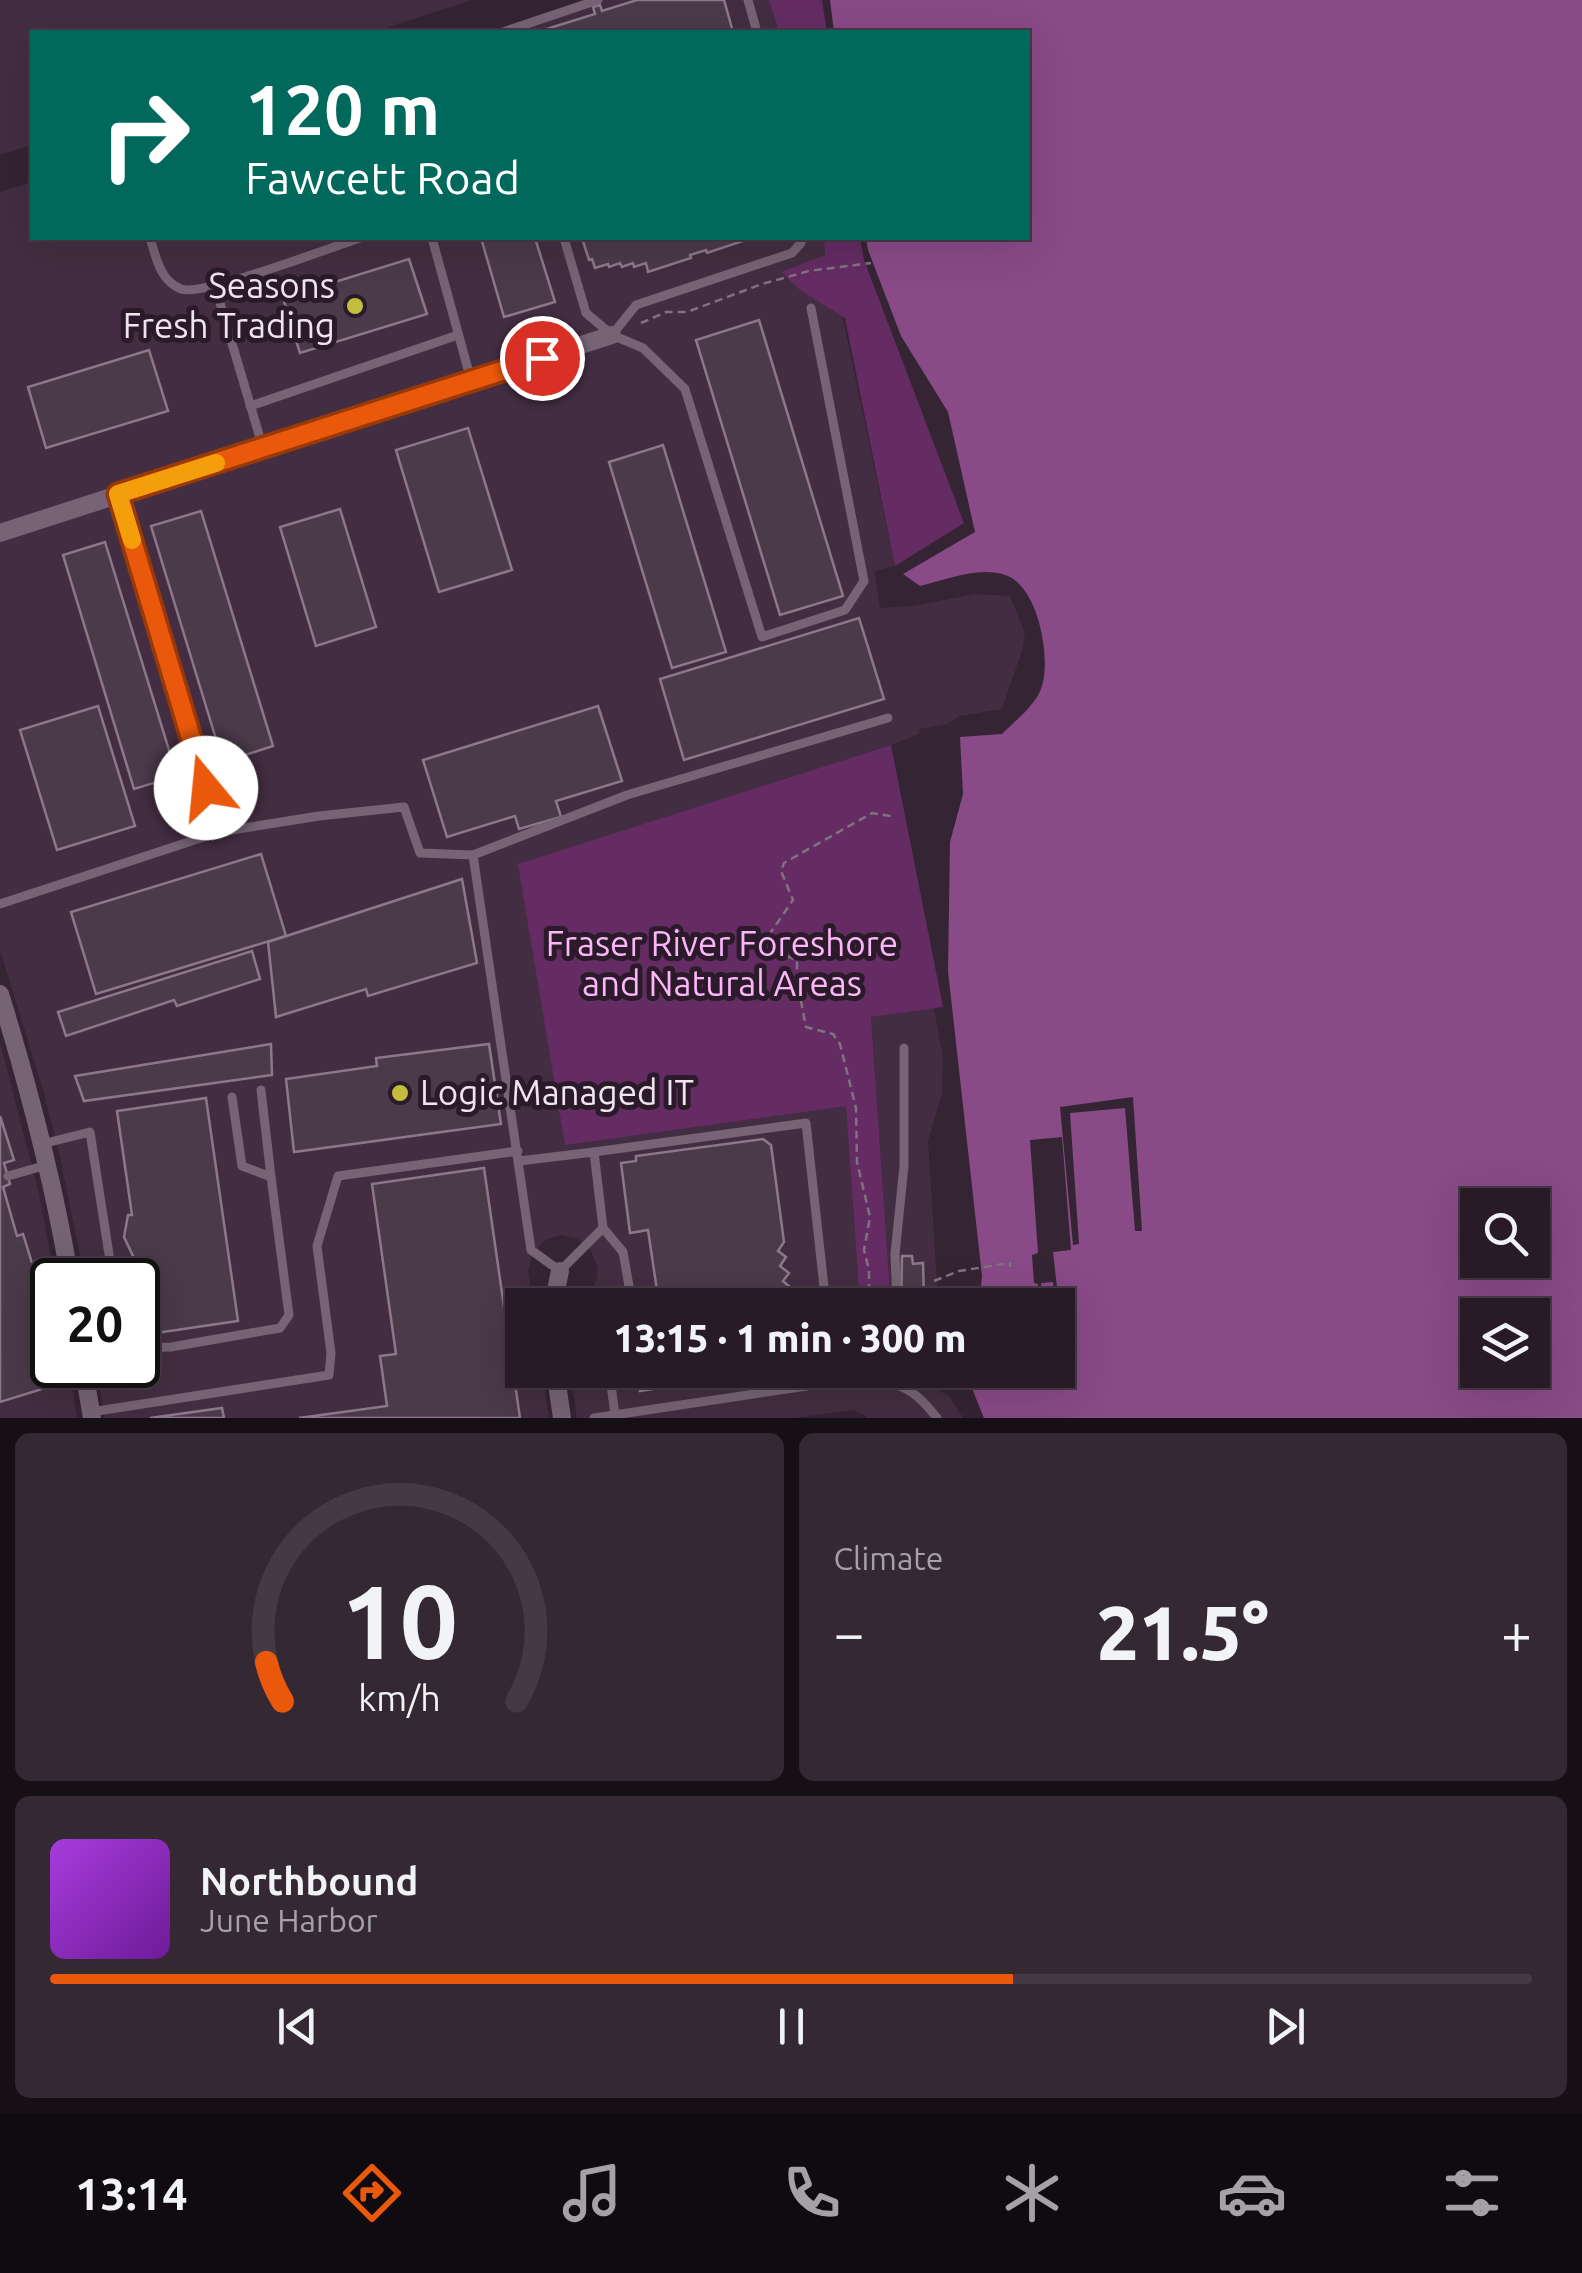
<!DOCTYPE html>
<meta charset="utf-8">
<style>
:root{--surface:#281b27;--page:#342833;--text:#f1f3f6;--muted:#a5a1a7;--line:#443944;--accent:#ea580c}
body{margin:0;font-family:Ubuntu,sans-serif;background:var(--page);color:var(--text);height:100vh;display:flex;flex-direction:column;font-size:38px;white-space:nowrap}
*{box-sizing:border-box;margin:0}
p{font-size:32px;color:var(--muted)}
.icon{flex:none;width:55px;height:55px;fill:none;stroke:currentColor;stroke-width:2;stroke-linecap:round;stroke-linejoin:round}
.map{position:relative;height:1418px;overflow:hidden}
.side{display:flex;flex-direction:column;gap:15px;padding:15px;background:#160f15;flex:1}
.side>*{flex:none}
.banner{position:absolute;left:30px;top:30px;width:1000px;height:210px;border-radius:0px;box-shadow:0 10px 40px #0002,0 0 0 2px var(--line);background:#00695c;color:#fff;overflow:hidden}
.fabs{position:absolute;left:1460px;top:1188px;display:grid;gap:20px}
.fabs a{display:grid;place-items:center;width:90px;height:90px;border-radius:0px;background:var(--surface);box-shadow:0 10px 40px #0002,0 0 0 2px var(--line);font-size:50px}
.speed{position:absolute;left:30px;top:1258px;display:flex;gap:20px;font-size:50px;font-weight:700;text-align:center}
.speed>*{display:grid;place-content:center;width:130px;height:130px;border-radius:50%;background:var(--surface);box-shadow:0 10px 40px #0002,0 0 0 2px var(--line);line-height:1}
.speed .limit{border:5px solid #111;border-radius:15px;background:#fff;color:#111}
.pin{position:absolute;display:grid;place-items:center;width:85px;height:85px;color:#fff;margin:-42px;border:5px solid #fff;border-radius:50%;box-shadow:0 2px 10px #0007}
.me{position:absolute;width:110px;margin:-55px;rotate:343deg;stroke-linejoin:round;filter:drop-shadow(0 0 8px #0008)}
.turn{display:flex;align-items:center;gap:35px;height:210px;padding:0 50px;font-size:45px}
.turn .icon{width:130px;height:130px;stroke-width:2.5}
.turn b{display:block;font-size:70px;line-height:85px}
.big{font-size:75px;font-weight:800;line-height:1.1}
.side .card{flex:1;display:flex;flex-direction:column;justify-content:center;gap:15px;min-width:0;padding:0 35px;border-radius:15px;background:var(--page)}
.side .dial{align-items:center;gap:0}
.dial svg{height:260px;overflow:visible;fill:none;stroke:var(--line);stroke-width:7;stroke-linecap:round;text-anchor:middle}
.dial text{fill:var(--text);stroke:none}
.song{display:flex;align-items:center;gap:30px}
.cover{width:120px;height:120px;border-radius:15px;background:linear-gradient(135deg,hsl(280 70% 55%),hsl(280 70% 35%))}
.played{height:10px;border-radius:5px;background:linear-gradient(90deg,var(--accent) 65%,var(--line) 65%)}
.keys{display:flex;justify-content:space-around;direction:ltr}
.heat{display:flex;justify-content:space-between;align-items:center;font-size:55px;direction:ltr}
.side .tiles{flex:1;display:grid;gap:15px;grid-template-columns:1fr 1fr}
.card:last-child{grid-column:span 2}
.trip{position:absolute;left:505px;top:1288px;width:570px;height:100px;border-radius:0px;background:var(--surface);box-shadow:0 10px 40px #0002,0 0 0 2px var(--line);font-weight:800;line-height:100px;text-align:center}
.menu{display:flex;height:160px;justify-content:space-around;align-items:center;background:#100b10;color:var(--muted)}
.menu .icon{width:70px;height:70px}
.menu .on{color:var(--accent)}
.menu b{font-size:45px;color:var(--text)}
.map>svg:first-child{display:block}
.built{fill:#432d42}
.green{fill:#642c63}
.water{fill:#894a88;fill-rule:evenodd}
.pier{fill:#352434}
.building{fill:#4b3a4a;stroke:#8c788a;stroke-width:2.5}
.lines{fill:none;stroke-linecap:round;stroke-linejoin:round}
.path{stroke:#807280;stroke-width:2.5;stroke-dasharray:8 5;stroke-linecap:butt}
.service{stroke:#766375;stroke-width:9}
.minor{stroke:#766375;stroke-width:18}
.route-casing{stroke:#983908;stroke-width:25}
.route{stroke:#ea580c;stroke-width:18}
.slow{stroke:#f59e0b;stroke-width:18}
.poi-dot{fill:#c3bd3e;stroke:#2b1b2a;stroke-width:4}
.labels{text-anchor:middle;stroke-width:10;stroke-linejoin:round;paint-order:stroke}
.poi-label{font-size:35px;fill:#efe4ef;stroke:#2b1b2a;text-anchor:end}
.park-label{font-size:35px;fill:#fcb5f9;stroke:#2b1b2a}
</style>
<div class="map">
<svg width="1582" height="1418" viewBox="0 0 1582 1418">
<rect width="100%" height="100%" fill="#352434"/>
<!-- built -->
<g class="built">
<path d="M0,0H472L373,32H32V145L0,155Z"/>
<path d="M587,0H776L782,32H487Z"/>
<path d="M32,182V238H826L895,566L874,571L880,608L913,606L975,594L1010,596L1025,633L1022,651L1002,709L959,716L948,724L920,729L919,734L891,745L519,864L846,1105L860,1305H574L590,1292L596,1282L598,1268L589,1247L576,1238L561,1235L545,1240L532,1254L528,1271L533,1305H522V1370H542L549,1418H104L97,1365H138V1280H85L60,1157L44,1093L0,950V192Z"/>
<path d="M934,1008L943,1057L942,1093L928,1141L938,1299L937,1305H891L871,1016Z"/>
<path d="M0,1042L39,1194L55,1280H52V1365H69L77,1418H0Z"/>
<path d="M570,1370H929L940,1391L949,1396L963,1418H866L865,1415L853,1410L794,1418H577Z"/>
</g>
<!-- green -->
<g class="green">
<path d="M769,0H822L827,32H779Z"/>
<path d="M824,238H860L864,260L964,523L895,566L845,318L800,290L781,272L825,255Z"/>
<path d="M891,745L943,1007L871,1017L891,1305H860L846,1106L565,1145L518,864Z"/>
</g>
<!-- water -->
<path class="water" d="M830,0H1582V1418H984L971,1386L973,1370H1058V1305H979L982,1276L948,971L950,842L963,794L960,737L1002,734C1015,721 1037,704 1042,686C1051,657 1038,585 1005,575C979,566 946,580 920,586L903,574L975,532L948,412L901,336L868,250L866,238H1028V32H834ZM1478,1205H1532V1260H1478ZM1478,1315H1532V1370H1478Z"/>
<!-- pier -->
<g class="pier">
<path d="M1133,1097L1142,1231H1135L1125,1108L1070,1113L1079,1244L1073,1245L1060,1107Z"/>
<path d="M1062,1137L1071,1250L1053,1252L1059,1305H1055L1053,1282L1041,1283L1042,1305H1040L1038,1284L1034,1283L1032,1255L1038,1253L1030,1140Z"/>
</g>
<!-- building -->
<g class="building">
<path d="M637,0H724L733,32H537L595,14L593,7L600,5L602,11Z"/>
<path d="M481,238H535L555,302L504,317Z"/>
<path d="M582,238H748L749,239L707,253L706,250L690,255L691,258L648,272L646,263L634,267L633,263L622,267L620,263L609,267L608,264L595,268L592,259L589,260Z"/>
<path d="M409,259L427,314L300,353L283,298Z"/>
<path d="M759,320L843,596L780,615L696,340Z"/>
<path d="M149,350L168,411L46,448L28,387Z"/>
<path d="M468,428L512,570L439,592L396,450Z"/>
<path d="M663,445L726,652L672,668L609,462Z"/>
<path d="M340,509L376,627L316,646L280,527Z"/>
<path d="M201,511L273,746L223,762L151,526Z"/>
<path d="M105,542L177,776L134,789L63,555Z"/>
<path d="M859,618L884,699L684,760L660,679Z"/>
<path d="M98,706L135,826L57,850L20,730Z"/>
<path d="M598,706L622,781L556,801L561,817L519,829L515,816L447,837L423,760Z"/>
<path d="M261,854L286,936L96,994L71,912Z"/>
<path d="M462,879L477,963L368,996L366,989L276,1017L268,942Z"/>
<path d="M252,951L260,979L177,1006L174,1000L66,1036L58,1012Z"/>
<path d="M271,1044L272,1075L84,1101L75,1076Z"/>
<path d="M489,1044L501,1124L294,1152L286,1079L377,1066L376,1058Z"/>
<path d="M206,1098L238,1321L149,1334L138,1257L134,1258L124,1237L128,1215H132L117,1111Z"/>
<path d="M0,1116L14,1160L4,1163L10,1184L3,1187L17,1236L23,1234L41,1292L35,1294L40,1309L30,1312L52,1386L0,1402Z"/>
<path d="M763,1139L771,1145L784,1242L778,1251L786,1257L780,1266L789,1273L783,1281L791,1288L784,1297L793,1303L653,1305L659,1304L648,1230L630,1233L621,1163L636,1161V1156Z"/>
<path d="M484,1168L520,1418H299L387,1406L380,1356L396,1354L372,1184Z"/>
<path d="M902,1256H912L913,1264L923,1263L924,1299H919V1305H901Z"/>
<path d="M637,1370H802V1371L685,1387L684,1384L640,1391Z"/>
<path d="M222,1408L224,1418H150Z"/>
</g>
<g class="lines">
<!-- path -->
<g class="path">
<path d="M641,323L666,312H687L762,284L809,271L871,263"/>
<path d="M934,1281L959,1271L1010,1263V1267"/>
<path d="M869,1305V1270L864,1250L870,1217L857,1162L856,1108L840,1044L833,1034L806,1027L797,981V960L771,950L769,935L793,900L781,871L784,863L872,813L891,816"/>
</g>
<!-- service -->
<g class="service">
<path d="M748,0L757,32"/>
<path d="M503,32L598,0"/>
<path d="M150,238C156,257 160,281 181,289C201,297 332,247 360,238"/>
<path d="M432,238L471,380"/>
<path d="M564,238L586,313L612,335L643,348L685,389L762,637L845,610L864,581L811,308"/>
<path d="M215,286L263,448"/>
<path d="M612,335L636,305L792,253L801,243L802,238"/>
<path d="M250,406L458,335"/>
<path d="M119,494L207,788"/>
<path d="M0,904L219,832L319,816L404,807L420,853L473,855"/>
<path d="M261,1090L271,1177"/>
<path d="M42,1144L90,1132L113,1280"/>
<path d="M594,1152L806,1123L826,1305"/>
<path d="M519,1161L594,1152L603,1228L623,1252L629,1286L618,1305"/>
<path d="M8,1176L47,1165"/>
<path d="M603,1228L560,1271L531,1250L473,855L627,795L888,718"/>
<path d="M897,1305L895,1254L904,1166V1048"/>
<path d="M138,1348L171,1347L280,1328L289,1315L271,1177L242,1166L232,1097"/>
<path d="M609,1370L615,1415"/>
<path d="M91,1412L329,1375L331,1353L317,1246L338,1176L518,1151"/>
<path d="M594,1418L867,1377C903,1385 914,1388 937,1418"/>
</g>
<!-- minor -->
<g class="minor">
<path d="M0,533L612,335"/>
<path d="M0,994C29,1088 54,1183 70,1280"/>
<path d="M553,1305L560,1271"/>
<path d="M83,1365L92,1418"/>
<path d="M555,1370L562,1418"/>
</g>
</g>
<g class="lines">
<defs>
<path id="route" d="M206,788L118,494L542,358"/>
</defs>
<!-- route casing -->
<use href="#route" class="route-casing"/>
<!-- route -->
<use href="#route" class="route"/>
<!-- slow -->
<path class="slow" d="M132,540L118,494L216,463"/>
</g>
<!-- markers -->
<g class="poi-dot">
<circle cx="355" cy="306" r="10"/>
<circle cx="400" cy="1093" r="10"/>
</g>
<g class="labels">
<!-- poi labels -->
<g class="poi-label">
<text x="335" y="298">Seasons<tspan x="335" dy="40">Fresh Trading</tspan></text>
<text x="420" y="1105" text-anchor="start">Logic Managed IT</text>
</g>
<!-- park labels -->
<g class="park-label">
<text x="722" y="956">Fraser River Foreshore<tspan x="722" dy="40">and Natural Areas</tspan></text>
</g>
</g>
</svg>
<div class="fabs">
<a><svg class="icon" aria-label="search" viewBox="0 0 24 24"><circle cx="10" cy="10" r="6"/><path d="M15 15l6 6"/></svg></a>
<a><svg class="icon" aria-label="layers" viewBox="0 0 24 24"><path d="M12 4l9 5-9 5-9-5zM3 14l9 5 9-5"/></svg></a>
</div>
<div class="speed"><div class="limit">20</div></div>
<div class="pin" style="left:542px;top:358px;background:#d93025"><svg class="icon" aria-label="arrive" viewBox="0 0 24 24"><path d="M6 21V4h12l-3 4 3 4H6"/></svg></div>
<svg class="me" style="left:206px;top:788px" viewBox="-20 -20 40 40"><circle r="19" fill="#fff"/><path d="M0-13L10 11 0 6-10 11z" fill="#ea580c"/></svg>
<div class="trip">13:15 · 1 min · 300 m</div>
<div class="banner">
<div class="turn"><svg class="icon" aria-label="right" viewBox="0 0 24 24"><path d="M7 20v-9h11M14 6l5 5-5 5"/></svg><div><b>120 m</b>Fawcett Road</div></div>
</div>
</div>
<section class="side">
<div class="tiles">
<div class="card dial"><svg viewBox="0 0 100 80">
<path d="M14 69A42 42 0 1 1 86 69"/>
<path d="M14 69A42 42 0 0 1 9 57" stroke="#ea580c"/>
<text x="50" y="56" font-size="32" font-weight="700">10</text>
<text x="50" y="72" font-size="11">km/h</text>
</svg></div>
<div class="card"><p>Climate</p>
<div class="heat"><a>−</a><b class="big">21.5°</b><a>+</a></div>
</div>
<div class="card">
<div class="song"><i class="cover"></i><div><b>Northbound</b><p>June Harbor</p></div></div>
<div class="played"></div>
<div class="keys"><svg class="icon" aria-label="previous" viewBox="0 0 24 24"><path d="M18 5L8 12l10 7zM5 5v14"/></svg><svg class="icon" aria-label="pause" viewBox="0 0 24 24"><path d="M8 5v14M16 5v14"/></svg><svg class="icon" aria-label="next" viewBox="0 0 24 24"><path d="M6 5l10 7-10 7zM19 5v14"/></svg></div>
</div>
</div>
</section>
<nav class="menu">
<b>13:14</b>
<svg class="icon on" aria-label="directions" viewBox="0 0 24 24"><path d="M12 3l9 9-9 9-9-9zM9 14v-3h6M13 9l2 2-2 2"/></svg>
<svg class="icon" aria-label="music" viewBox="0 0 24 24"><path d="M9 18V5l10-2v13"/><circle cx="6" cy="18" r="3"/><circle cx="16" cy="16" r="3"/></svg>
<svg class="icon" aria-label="phone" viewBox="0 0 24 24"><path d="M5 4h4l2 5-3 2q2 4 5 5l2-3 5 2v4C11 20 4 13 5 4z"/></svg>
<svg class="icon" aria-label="climate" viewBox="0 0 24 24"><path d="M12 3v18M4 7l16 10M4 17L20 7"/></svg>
<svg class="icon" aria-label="car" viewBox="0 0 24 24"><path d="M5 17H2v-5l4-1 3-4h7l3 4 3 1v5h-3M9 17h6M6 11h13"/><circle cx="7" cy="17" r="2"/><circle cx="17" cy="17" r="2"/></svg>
<svg class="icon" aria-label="filters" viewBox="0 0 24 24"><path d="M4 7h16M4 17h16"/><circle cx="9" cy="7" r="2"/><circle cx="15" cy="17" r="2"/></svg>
</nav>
